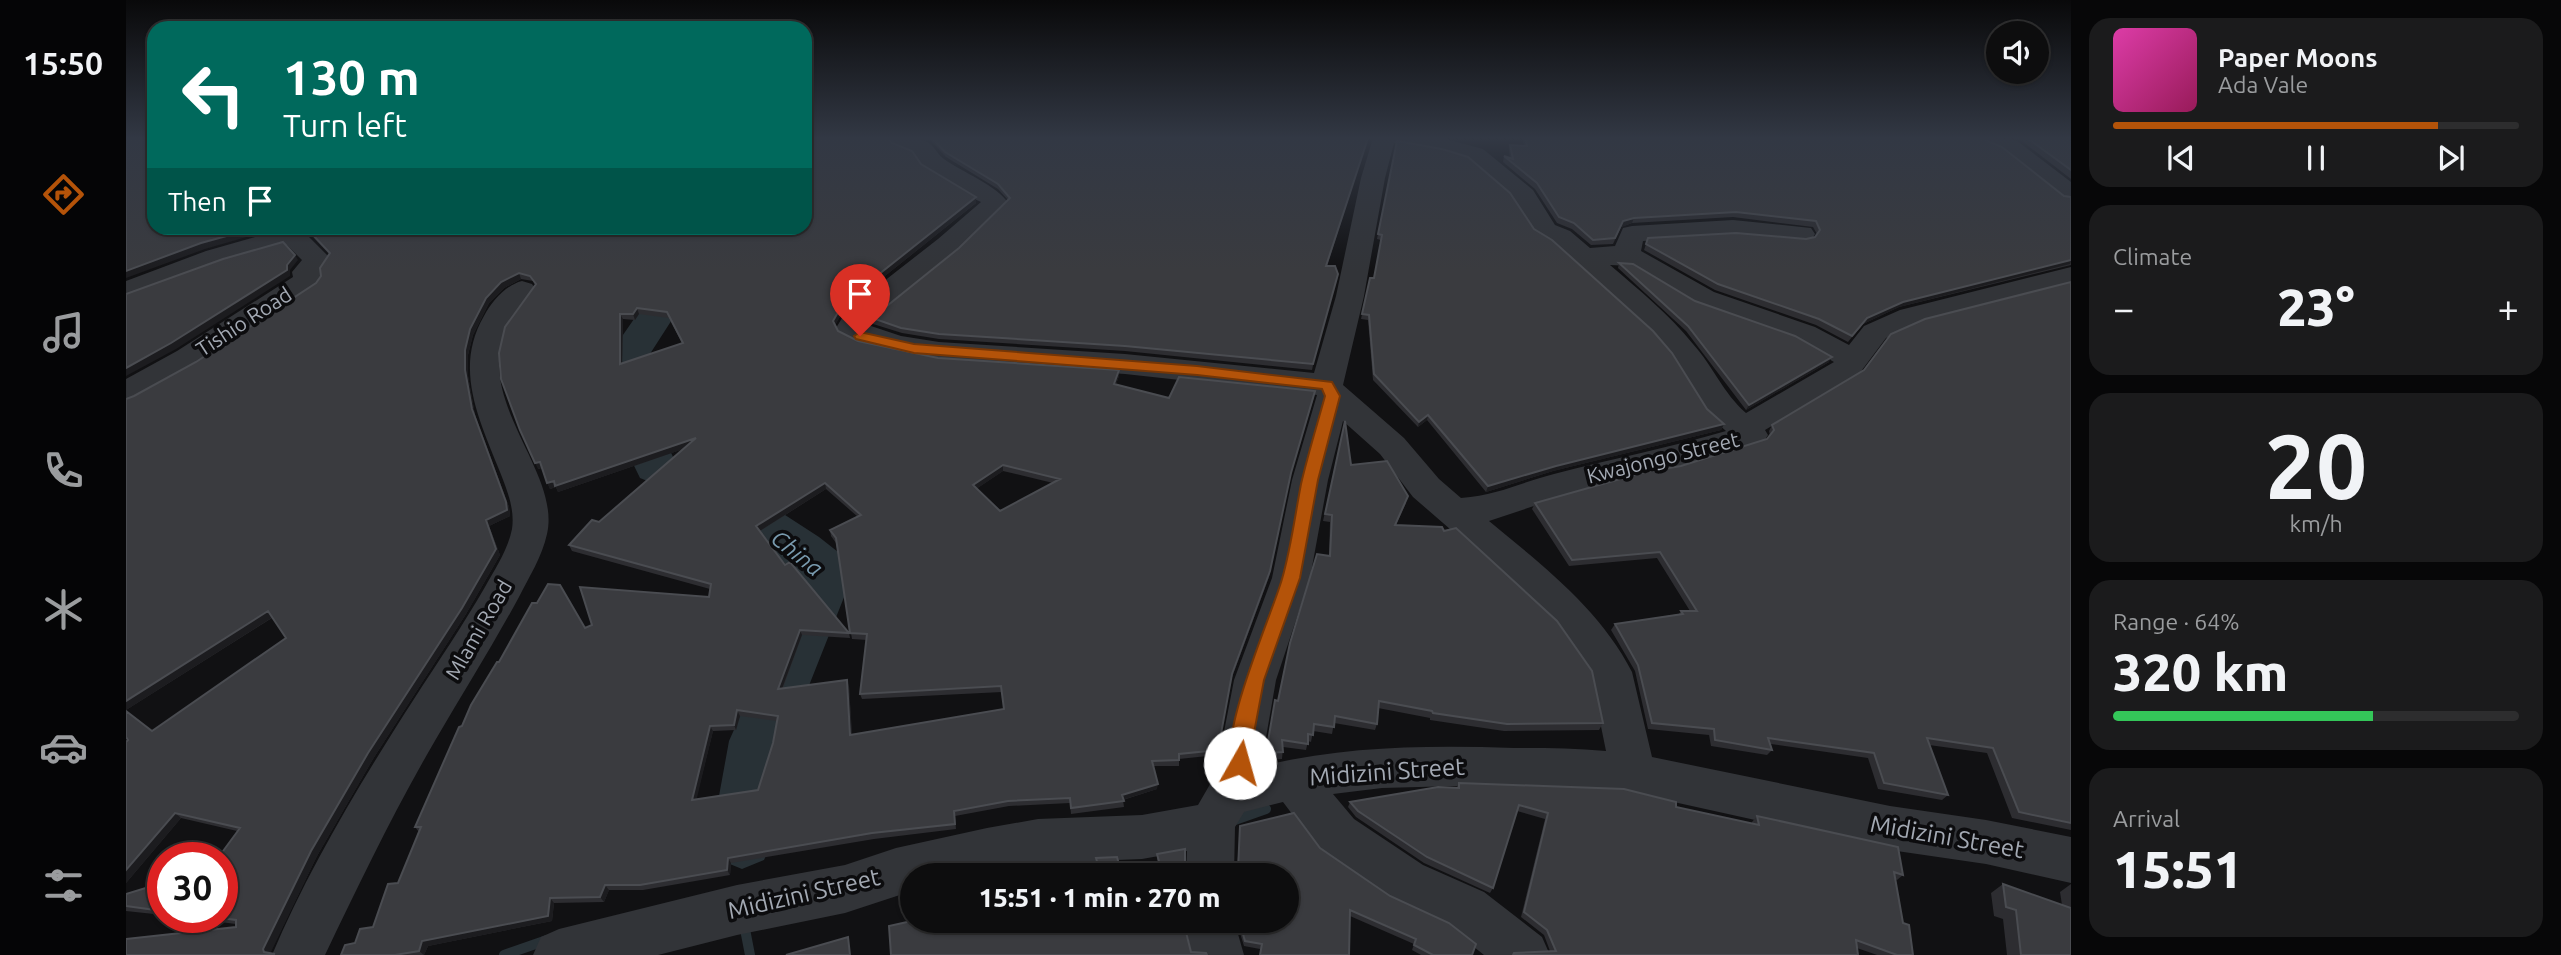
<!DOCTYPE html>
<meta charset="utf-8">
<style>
:root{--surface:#0d0d0e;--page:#1b1b1c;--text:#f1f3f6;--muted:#9a9c9e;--line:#2d2d2e;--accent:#b45309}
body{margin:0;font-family:Ubuntu,sans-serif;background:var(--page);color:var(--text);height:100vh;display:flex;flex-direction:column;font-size:26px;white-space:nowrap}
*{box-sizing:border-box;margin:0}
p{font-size:23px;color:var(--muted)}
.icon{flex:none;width:38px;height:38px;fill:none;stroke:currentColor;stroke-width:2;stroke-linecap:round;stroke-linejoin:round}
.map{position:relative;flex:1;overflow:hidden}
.drawer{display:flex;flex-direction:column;gap:18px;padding:18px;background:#070708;width:490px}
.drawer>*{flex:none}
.guide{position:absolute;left:21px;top:21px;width:665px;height:214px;border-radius:21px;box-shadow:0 2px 5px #0004,0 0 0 2px var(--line);background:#00695c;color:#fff;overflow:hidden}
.tools{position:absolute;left:1860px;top:21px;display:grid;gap:14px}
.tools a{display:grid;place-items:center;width:63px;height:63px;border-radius:50%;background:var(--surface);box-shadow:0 2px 5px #0004,0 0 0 2px var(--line);font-size:35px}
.speed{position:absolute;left:21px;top:842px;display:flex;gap:14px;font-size:35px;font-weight:700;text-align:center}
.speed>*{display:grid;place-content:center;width:91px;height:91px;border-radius:50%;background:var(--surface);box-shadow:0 2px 5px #0004,0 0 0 2px var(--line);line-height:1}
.speed .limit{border:10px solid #d22;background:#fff;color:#111}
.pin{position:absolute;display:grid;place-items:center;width:60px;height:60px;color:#fff;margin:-72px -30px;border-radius:50% 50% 50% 0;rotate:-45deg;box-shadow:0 0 7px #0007}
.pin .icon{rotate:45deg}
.me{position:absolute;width:77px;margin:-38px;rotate:7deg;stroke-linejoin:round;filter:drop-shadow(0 0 5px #0008)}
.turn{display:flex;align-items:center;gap:24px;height:147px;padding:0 21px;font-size:32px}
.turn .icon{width:91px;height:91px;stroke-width:2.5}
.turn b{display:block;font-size:49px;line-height:60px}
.then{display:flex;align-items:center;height:66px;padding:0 21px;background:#0003;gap:14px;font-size:26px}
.big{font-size:52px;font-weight:800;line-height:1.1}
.drawer .tile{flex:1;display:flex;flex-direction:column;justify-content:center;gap:10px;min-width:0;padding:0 24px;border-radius:21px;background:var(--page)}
.drawer .dial{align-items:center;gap:0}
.dial b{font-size:91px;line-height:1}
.song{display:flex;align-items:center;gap:21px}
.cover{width:84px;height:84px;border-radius:10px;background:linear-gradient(135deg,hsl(320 70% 55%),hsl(330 70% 35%))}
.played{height:7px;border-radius:4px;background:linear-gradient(90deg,var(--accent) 80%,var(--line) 80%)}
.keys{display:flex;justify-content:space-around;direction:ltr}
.heat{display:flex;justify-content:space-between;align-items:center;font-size:38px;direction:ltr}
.charge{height:10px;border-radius:5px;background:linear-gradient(90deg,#34c759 64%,var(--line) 0)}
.trip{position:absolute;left:774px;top:863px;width:399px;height:70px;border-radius:35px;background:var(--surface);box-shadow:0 2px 5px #0004,0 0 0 2px var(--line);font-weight:800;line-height:70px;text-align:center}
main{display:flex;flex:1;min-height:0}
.tabs{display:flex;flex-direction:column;width:126px;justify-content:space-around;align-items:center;background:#050506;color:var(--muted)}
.tabs .icon{width:49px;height:49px}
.tabs .active{color:var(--accent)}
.tabs b{font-size:32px;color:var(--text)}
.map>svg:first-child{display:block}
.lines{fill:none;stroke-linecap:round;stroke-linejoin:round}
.stream{stroke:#283136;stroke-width:10}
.river{fill:#283136;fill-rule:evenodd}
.minor{fill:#323438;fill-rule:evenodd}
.wall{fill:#2d2d31;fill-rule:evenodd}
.shaded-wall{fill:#1c1c1f}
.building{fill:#3a3b3f;stroke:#4a4c51;stroke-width:2;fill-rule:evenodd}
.route{fill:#b45309;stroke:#753606;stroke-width:2}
.labels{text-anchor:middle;stroke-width:7;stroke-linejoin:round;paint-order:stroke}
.street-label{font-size:21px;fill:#a3a9b3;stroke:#0c0c0e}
.water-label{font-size:23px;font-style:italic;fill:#799baf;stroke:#0c0c0e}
.near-street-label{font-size:24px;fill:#a3a9b3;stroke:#0c0c0e}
</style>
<main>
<nav class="tabs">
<b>15:50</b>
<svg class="icon active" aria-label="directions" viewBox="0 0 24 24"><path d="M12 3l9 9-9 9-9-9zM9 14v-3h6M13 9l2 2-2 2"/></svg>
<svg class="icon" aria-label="music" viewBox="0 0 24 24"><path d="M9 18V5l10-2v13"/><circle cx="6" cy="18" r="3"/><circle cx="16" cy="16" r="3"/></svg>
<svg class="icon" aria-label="phone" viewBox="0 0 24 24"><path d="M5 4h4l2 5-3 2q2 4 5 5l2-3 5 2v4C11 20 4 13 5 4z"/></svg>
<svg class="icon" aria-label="climate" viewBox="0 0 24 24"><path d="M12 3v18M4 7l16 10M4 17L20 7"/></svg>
<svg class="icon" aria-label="car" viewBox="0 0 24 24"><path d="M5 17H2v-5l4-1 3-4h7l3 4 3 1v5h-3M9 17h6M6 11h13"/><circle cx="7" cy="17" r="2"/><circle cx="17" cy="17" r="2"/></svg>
<svg class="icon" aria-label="filters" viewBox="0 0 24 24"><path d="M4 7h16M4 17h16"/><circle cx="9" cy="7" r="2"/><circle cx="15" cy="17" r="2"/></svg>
</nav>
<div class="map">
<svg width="1945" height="955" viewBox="0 0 1945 955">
<rect width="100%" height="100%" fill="#111113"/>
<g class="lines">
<!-- stream -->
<g class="stream">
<path d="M1106,821L1140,809"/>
<path d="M898,875L980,861"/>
<path d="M618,924L624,955"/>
<path d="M378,955L421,940"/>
</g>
<!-- river -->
<path class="river" d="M571,228H605L513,371L529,394L539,439L547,457L590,473L619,489L693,537L721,559L728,572L661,741L647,840L638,860L616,869L594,860L585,840L603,741L676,577C627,536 573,501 514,478L495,439L487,394L472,371Z"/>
<!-- minor -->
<g class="minor">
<path d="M767,138C781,138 791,136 803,143C809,147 812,155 818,159C836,172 872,186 882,203L832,251L742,325L775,336L813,342L999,354L1188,373L1210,296L1235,178L1247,138H1316L1357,149L1407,190L1429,225L1444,231L1464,248L1489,246L1497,228L1506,226L1607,220L1685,228L1689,234L1685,240L1676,242L1607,236L1517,241L1515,251L1588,292L1689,327L1723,345L1738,326L1774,310L1945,267V284L1794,322L1760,338L1733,374L1639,430L1642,435L1637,443L1551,470L1515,476L1435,497L1363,521C1416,565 1474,609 1506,672L1526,757L1764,806L1860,820L1945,837V883L1860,864L1764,850L1507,793L1330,786L1256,788L1207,794L1228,819L1297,865L1358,892L1416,937L1424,955H1358L1322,926L1263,899L1194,851L1157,802L1118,812L1109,827L1108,875H1060L1061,851L1016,859L912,863L855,875H786V891L719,913L611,935L532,955H407L415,937L433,929L611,885L719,865L770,848L861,828L912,819L1016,815L1072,805L1083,786L1092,763L1108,680L1146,578L1166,480L1191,395L999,374L813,361L734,344L714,334L710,328L721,310L812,239L855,202L840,195L797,167L788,154L768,146L764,141ZM1268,143C1292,149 1321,148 1342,160C1357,169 1372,184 1384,196C1402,214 1394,230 1426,243L1527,334L1546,357L1580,413L1600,431C1543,448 1485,459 1428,474C1393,483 1372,495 1335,498L1313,479L1278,438L1217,385L1238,296L1259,178ZM1484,265L1506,266L1568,304L1667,339L1708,362L1620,413C1597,393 1587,366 1567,344C1543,314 1513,290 1484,265ZM1217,421L1254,454L1287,497L1384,581L1430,626L1465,677L1480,751C1449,748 1419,748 1388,748C1303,745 1218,746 1135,766L1150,680L1184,578L1202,480Z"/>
<path d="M1854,138L1890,140L1945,182V202L1936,199L1874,150L1857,143Z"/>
<path d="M160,228H195L191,234L183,237L205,259L194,273L196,280L192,286L73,365L11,400L0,403V379L51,351L167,277L166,272L176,260L161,245L100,262L0,300V281L80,251Z"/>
<path d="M396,281L406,284L410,290C400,305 386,315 379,332C350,403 435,473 421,534C416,557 403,577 393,597C367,645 338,691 310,739C269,809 234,882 199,955H146C182,869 237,778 288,699C312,662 337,625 359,587C369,569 382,550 386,529C389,509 381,490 374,472C354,421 327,369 358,316C366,301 380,285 396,281Z"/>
<path d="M1058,920H1108L1118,955H1066Z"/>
</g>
</g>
<!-- wall -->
<g class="wall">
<path d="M793,138H1242L1201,266H1209L1186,370L999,351L813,339L776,333L747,324L746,318L833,248L882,200L872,189L820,157L805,141Z"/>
<path d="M1396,138H1858L1859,140L1938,196L1945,197V265L1773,307L1737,324L1722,342L1690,325L1589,290L1518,250L1522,238L1680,239L1689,237L1691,234L1687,227L1607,217L1506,223L1495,227L1487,244L1465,245L1446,229L1431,223L1409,189L1377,162L1378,156L1384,158L1383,150L1384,145L1398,146Z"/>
<path d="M1884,138H1945V179L1892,138Z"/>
<path d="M763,139L766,143L795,164L850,197V203L719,308L709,325L712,331L732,341L812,358L993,376L990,384L1043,398L1188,397L1163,479L1143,577L1105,680L1091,755L1053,759V766H1027L1031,789L997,800L998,807L945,814L944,803L883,806L829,816L830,829L748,839L605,863L604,875L517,890H483L478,902L428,903L426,921L302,946L298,955H215L247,927L272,883L293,832L289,827L336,726L373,662L459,628L583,597L584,589L446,551L443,545L473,522L557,449L432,492L430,487L424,489L416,468L412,469L409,285L407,281L395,279L378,288L363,303L347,335L342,355V376L349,415L383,507L384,516L363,526L374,555L340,614L247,759L191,856L144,953L150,955H0L110,927V924L53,917H96L111,831L55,818L0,883V742L26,731L160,638L146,618L0,710V399L8,396L70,362L190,283L195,276L204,255L188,238L185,233ZM513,314L543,318L556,343L496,363L497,319L509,320ZM877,471L927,483L874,511L850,489ZM700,489L732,517L704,530L705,536L710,543L726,639L741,640L734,694L736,699L876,692L878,709L726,735L723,686L657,688L676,635L724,638L723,633L659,565L634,531ZM614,716L651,721L647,743L632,790L570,799L587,731L610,730Z"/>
<path d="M1271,141L1408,229L1581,409L1598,424L1595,430L1427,471L1360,492L1301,420L1292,427L1247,380L1242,320L1235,319L1244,278H1248L1255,240L1251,239Z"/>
<path d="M1493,263L1569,301L1703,362L1620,410L1560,331L1492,268Z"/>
<path d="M1945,282V830L1886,818L1861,753L1803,745L1822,795L1816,800L1752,789L1742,758L1645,744L1646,750L1641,755L1585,746L1583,735L1522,729L1509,671L1485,630L1489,624L1553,614L1555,611H1564L1531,558L1443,566L1406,509L1409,503L1555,466L1641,439L1644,436L1643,431L1646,425Z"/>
<path d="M1219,421L1225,465L1280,503L1270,525L1318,531L1477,723L1473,730L1378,731L1304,720V718L1252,708L1251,724L1249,730L1208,723L1206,734L1187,731L1185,742L1182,741L1180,750L1157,747L1156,759L1139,760L1149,700L1152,701L1203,556L1204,522L1197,521Z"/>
<path d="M1333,783L1550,807L1626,824V822L1631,816L1777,875L1771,880L1769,879L1777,923L1787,955H1751L1731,948L1732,955H1386L1388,953L1424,951L1418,935L1395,917L1419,819L1391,811L1367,888L1364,893L1298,863L1230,817L1222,807L1224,802L1330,788Z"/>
<path d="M1114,826L1194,848L1346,955H1295L1286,950L1288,944L1224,916L1223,955H1134V949L1118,946L1110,920H1160L1111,870Z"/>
<path d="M1031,854L1059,872L1073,875H973L970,863V858L996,875L1034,869L1031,859Z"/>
<path d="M37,882V915L0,911V894Z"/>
<path d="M1877,884L1936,905L1934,892L1945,884V955H1881L1877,919L1868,916L1865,893Z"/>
</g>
<!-- shaded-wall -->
<g class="shaded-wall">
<path d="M1242,138L1199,271L1200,266Z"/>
<path d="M850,197V203L719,308L708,327L707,321L718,302Z"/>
<path d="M1508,218L1506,223L1495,227L1487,244L1497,221Z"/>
<path d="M130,228H152L79,249L0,278V271L75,243Z"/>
<path d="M169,255L172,260L164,270V276L50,349L0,376V368L161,265Z"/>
<path d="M1945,260L1944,264L1773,307L1737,324L1722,342L1741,318L1777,302Z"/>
<path d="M393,273L395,279L378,288L363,303L347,335L342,355V376L349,415L383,507L384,516L363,526L374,555L340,614L247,759L191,856L144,954L138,952L137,949L185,851L360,520L346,409L339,370V350L344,329L360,298L375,282Z"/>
<path d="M511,308L513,314L509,320L507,314Z"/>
<path d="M494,314L497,319L496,370L494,364Z"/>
<path d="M1706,357L1703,362L1620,410L1623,405Z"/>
<path d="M993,370V376L988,390V384Z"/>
<path d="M1189,391L1163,479L1143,577L1105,680L1091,755L1106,674Z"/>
<path d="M1302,415L1301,420L1292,427L1293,422Z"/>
<path d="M1598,424L1595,430L1427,471L1360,492L1362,486L1430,466Z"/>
<path d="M570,438L572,444L432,492L430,487L424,489L421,483Z"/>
<path d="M414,462L417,467L412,469L409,463Z"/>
<path d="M877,465V471L847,491V485Z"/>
<path d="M699,483L700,489L632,532L630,526Z"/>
<path d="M142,611L147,617L0,710V701Z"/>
<path d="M674,630L676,635L654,694L652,689Z"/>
<path d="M721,680L723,686L726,740L724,735Z"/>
<path d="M611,710L614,716L610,730L608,725Z"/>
<path d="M584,726L587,731L569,806L566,800Z"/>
<path d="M1032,784L1031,789L996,800V795Z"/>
<path d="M49,813L55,818L0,883V870Z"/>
<path d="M602,858L605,863L604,875L601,870Z"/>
<path d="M479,885L483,890L478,902L474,897Z"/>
<path d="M424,898L428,903L426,921L302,946L298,955L293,951L296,941Z"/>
</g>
<!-- building -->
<g class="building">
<path d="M0,138H28V228H130L75,243L0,271Z"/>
<path d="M679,138H762L766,143L786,151L795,164L850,197L718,302L707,321L712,331L732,341L812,358L993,370L988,384L1043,398L1053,377L1189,391L1165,473L1144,571L1106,674L1092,750L1053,754V760L1026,761L1032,784L996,795L998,801L945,808L944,798L882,801L828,811L829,824L746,833L602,858L601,870L514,885H479L474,897L424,898L422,916L296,941L293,951L269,955H215L219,945L229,943L234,929L247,927L262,884L272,883L295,827H289L333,727L336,726L345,705L371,662H373L406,603H411L422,584L434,585L459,628L466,625L454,587L583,597L585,584L443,545L466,520L473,522L570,438L429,486L428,481L421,483L414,462L409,463L394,430L375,379L373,353L379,327L410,284L404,276L393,273L375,282L360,298L344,329L339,350V370L346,409L380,502L381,510L360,520L370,549L336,608L242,753L185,851L137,949L138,952L149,954L138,955H0V939L110,927V920L87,917H96V858H92L114,828L49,813L0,870V742L2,740L0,737V711L26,731L160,638L142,611L0,701V399L8,396L70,362L190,283L195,276L194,268L204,253L185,233L190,230L191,228H679ZM511,308L541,312L557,343L494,364V314H507ZM877,465L934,479L874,511L847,485ZM699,483L735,515L704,530L710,538L724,633L741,634L734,694L875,686L878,709L724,735L721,680L652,689L674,630L723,633L664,562L659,565L630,526ZM611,710L652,716L647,743L632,790L566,800L584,726L608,725Z"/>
<path d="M806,138H1242L1200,266H1209L1212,274L1187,364L999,346L813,334L775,328L746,318L833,248L884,198L872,184L819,152Z"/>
<path d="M1399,138H1858L1859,140L1876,147L1938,196L1945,197V260L1777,302L1741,318L1726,336L1693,319L1592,284L1520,244L1522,238L1610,233L1680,239L1689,237L1694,230L1690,221L1610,212L1508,218L1497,221L1489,238L1467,240L1448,223L1433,217L1411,183L1378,156L1387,159L1384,145L1401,146Z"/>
<path d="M1901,138H1945V170Z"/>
<path d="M1271,141L1316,149L1342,157L1384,193L1408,229L1426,240L1527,331L1546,353L1581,409L1598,424L1430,466L1362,486L1302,415L1293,422L1248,374L1243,315L1236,314L1244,278H1248L1256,235L1252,234Z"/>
<path d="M157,242L169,255L161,265V270L45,343L0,368V294L97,259Z"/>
<path d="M1493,263L1507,264L1569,301L1669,336L1706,357L1623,405L1562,326Z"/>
<path d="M1945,282V823L1893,812L1867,748L1801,738L1822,795L1758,783L1748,753L1642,738L1646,750L1589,740L1588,729L1526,723L1512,665L1489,624L1557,614L1555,611H1571L1534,552L1446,560L1409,503L1519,472L1555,466L1641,439L1648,430L1646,425L1738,370L1765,334L1799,319Z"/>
<path d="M1219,421L1225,465L1261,461L1282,496L1269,525L1316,527L1318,531L1330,528L1431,621L1466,671L1477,723L1381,724L1307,713L1306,711L1253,701L1251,724L1209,716L1208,727L1188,724L1187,735L1182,734V744L1156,740L1157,752L1140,753L1149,700L1152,701L1164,643L1191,554L1204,556L1206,515L1199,514Z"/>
<path d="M1333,783L1498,789L1550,802V807L1633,825L1631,816L1772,847L1777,875L1768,872L1777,923L1783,925L1787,955H1771L1730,940L1732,955H1387L1388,953L1430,951L1421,930L1398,912L1422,813L1393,805L1367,888L1301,857L1232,811L1224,802L1312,787L1333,788Z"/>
<path d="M1168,813L1194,848L1264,896L1323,923L1350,944L1346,955H1307L1288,945L1290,939L1224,910L1223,955H1134L1136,944L1119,941L1113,920H1160V875H1098V872L1112,870L1114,826Z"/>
<path d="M1059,849V872H1072L1073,875H975L970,858L991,857L996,875L1035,869L1031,854Z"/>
<path d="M23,881L37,882V911L0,906V894L23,887Z"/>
<path d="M1877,884L1945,908V955H1895L1890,910L1880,907Z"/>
<path d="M790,920H1057L1065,952L1080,953L1081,955H765L763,926Z"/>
<path d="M722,937L724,955H660Z"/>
</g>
<!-- sky -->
<linearGradient id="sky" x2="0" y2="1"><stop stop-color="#09090a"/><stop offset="0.51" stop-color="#323844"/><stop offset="1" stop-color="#323844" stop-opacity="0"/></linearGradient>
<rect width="1945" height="271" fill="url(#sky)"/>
<!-- route -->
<path class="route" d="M734,332L788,344L1071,366L1206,382L1214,396L1192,480L1174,578L1138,680L1121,770L1114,772L1107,770C1091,736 1145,617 1156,579C1165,548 1169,515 1175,484C1182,454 1191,425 1199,396L1196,389L1071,375L788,353L730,339L728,336Z"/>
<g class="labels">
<!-- street labels -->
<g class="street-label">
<text transform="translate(118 322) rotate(-33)" y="7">Tishio Road</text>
<text transform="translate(1537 458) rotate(-14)" y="7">Kwajongo Street</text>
<text transform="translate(353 630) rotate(-60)" y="7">Mlami Road</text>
</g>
<!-- water labels -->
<g class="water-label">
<text transform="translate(671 553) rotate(39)" y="8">China</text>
</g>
<!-- near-street labels -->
<g class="near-street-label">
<text transform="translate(1261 772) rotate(-4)" y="8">Midizini Street</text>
<text transform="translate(1821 837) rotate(10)" y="8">Midizini Street</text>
<text transform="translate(678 894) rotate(-13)" y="8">Midizini Street</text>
</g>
</g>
</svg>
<div class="tools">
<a><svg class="icon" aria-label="sound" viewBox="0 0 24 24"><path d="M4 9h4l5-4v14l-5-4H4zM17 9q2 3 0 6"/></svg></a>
</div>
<div class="speed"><div class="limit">30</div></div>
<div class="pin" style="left:734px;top:336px;background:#d93025"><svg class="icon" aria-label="arrive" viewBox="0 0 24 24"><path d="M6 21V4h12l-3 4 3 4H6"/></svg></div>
<svg class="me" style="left:1114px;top:763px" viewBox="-20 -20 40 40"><circle r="19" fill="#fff"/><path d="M0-13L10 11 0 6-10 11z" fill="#b45309"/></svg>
<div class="trip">15:51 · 1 min · 270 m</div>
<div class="guide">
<div class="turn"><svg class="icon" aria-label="left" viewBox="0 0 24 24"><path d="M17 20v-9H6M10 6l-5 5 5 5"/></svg><div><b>130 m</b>Turn left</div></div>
<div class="then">Then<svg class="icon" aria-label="arrive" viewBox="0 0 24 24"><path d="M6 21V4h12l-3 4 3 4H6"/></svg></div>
</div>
</div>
<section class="drawer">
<div class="tile">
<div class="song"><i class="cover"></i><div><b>Paper Moons</b><p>Ada Vale</p></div></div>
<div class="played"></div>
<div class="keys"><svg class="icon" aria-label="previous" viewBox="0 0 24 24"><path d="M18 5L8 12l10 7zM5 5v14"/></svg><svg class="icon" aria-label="pause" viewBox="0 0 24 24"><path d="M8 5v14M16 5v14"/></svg><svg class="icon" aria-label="next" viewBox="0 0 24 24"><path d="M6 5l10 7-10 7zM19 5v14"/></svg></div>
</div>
<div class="tile"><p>Climate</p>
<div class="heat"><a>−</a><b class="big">23°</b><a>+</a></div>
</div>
<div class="tile dial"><b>20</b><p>km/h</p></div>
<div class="tile"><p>Range · 64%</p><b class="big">320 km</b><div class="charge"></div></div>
<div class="tile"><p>Arrival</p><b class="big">15:51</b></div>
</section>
</main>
